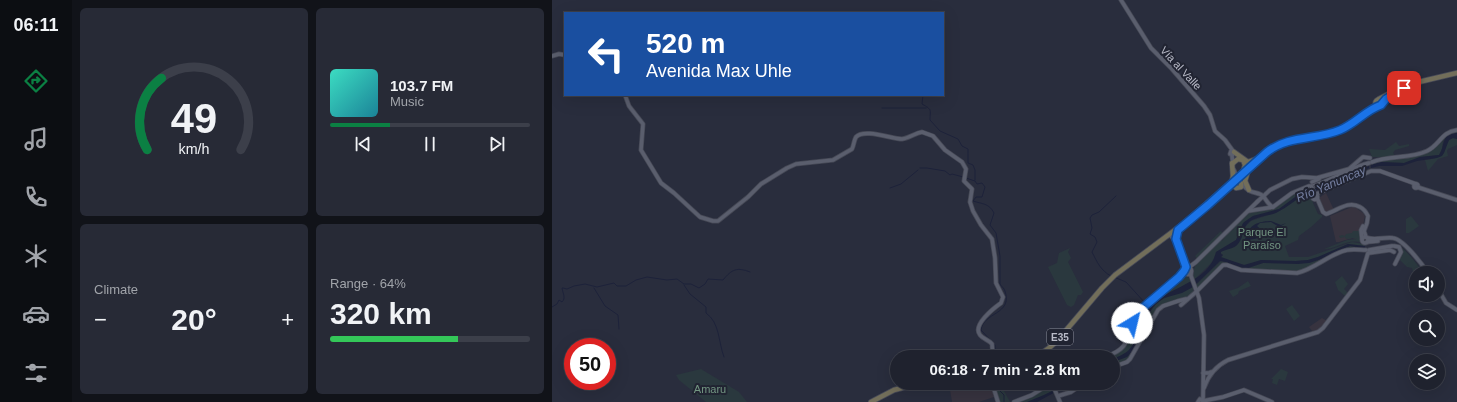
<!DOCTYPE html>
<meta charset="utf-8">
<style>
:root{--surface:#1f222e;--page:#272a36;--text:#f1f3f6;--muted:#a1a4aa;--line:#3c3f4a;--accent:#0b8043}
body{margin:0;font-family:Arial,sans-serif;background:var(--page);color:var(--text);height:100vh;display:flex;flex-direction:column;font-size:15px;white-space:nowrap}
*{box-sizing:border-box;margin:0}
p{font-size:13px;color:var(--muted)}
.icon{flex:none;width:22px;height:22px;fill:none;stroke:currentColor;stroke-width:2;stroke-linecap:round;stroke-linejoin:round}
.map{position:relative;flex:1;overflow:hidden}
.panel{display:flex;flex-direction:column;gap:8px;padding:8px;background:#111319;width:480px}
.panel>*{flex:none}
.guide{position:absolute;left:12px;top:12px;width:380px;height:84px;border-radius:0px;box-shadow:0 4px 16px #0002,0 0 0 1px var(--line);background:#1a4fa0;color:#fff;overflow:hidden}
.controls{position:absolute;left:857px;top:266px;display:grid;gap:8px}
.controls a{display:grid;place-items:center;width:36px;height:36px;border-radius:50%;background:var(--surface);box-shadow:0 4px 16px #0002,0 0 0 1px var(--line);font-size:20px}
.speed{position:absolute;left:12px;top:338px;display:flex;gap:8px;font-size:20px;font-weight:700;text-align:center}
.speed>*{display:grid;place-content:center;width:52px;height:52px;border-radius:50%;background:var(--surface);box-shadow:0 4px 16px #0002,0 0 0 1px var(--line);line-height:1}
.speed .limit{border:6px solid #d22;background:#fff;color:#111}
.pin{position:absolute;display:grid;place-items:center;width:34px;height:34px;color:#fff;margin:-17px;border-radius:8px;box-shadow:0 2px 6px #0006}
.me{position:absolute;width:44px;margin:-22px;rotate:36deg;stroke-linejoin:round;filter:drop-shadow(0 0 3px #0008)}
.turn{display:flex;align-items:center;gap:14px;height:84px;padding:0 16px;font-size:18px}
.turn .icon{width:52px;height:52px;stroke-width:2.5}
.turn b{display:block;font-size:28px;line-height:34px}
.big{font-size:30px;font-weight:700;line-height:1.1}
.panel .widget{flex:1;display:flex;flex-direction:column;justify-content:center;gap:6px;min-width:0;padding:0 14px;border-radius:6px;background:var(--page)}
.panel .dial{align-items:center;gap:0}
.dial svg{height:104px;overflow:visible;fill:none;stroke:var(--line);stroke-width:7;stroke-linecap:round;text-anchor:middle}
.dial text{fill:var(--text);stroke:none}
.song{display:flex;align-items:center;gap:12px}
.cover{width:48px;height:48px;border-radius:6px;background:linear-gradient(135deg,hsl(170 70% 55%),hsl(190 70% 35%))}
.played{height:4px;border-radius:2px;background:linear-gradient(90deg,var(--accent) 30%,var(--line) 30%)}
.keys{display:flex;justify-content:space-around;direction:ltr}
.heat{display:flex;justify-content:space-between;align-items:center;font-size:22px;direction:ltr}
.charge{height:6px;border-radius:3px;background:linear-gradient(90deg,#34c759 64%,var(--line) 0)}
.panel .tiles{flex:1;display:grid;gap:8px;grid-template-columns:repeat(2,1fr)}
.trip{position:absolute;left:338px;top:350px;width:230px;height:40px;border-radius:20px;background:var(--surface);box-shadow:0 4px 16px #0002,0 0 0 1px var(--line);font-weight:700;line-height:40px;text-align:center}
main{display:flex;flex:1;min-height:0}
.tab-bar{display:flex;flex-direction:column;width:72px;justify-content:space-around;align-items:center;background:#0c0e12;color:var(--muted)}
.tab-bar .icon{width:28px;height:28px}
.tab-bar .current{color:var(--accent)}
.tab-bar b{font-size:18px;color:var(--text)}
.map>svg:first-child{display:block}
.medical{fill:#37333f}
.green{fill:#2a383e}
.water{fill:#1d223a;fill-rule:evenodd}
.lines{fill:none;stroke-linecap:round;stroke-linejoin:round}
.stream{stroke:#1d223a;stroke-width:1}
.major-casing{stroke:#464956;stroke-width:5}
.highway-casing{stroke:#474a58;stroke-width:6}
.major{stroke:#5a5e6d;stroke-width:3.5}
.highway{stroke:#726e5a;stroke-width:4.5}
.major-bridge-casing{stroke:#464956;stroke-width:5;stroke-linecap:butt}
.highway-bridge-casing{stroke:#474a58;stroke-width:6;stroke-linecap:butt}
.major-bridge{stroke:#5a5e6d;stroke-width:3.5}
.highway-bridge{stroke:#726e5a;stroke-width:4.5}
.route-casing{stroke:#114b97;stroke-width:10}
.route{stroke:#1a73e8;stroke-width:7}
.labels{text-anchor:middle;stroke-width:4;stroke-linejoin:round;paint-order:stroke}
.shield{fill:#212432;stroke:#8b8e9b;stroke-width:1}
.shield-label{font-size:10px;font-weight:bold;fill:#b9bbc8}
.street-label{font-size:11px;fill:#b9bbc8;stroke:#212432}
.park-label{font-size:11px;fill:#739682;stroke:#212432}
.water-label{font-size:12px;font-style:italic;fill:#7680a2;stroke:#212432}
</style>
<main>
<nav class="tab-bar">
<b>06:11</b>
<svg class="icon current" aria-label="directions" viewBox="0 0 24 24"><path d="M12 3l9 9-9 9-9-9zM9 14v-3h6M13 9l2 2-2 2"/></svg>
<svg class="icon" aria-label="music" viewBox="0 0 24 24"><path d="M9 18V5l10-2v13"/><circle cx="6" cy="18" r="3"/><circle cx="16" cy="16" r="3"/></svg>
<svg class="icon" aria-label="phone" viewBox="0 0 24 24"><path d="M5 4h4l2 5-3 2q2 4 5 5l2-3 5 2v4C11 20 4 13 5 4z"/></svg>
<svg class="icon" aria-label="climate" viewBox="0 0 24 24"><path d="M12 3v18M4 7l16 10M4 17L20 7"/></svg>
<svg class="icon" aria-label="car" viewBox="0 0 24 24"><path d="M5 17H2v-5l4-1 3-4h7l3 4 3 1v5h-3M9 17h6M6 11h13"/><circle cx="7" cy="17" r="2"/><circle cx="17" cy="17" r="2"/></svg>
<svg class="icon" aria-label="filters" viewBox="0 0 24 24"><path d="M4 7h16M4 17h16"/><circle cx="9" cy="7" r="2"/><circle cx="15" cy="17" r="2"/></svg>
</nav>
<section class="panel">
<div class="tiles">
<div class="widget dial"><svg viewBox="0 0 100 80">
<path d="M14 69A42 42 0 1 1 86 69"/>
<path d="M14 69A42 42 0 0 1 25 14" stroke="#0b8043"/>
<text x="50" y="56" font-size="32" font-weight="700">49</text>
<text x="50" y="72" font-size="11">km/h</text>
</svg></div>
<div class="widget">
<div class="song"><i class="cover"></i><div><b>103.7 FM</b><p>Music</p></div></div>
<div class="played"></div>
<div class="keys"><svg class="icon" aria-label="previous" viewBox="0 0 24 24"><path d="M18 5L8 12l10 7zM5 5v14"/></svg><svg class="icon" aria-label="pause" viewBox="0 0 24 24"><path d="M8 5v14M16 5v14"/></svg><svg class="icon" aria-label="next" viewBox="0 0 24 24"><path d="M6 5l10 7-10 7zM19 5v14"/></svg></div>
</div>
<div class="widget"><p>Climate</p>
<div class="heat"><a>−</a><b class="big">20°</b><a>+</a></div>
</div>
<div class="widget"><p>Range · 64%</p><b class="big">320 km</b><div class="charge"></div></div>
</div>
</section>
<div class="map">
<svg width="905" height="402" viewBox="0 0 905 402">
<rect width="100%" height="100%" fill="#292d3d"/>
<!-- medical -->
<g class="medical">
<path d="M774,193L782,210L774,213L767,198Z"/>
<path d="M800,207L804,208L811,213L813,216L809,235L804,239L800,238L787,242H784L778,216Z"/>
<path d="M770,318L775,321L770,326L765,330L760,331L757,327Z"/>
<path d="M397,383H438L442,397L427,402H400Z"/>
</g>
<!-- green -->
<g class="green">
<path d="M905,131V133L901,134L891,141L890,149L887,155L868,157L852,163L829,162L819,165L820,163L836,159H851L871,153L894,135Z"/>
<path d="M901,138L905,139V145L896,149L895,151L896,156L886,159L876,171L873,160C903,156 886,145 901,138Z"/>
<path d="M844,142L847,146L857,144V146L843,150L841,153L844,157H820L817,149L833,150Z"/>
<path d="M757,188L758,190L746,195L727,209L701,216L692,222L684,240L664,252C662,264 650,271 642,280C636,264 658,250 668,240L670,241L677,231L678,232L682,229L681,228L697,212L725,206L741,195Z"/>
<path d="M759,191L761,203L766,214L770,215V217L759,227L747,236L746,240L733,246L737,257H756L800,242L812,244L813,246L796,244L766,257L756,260L744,261H728L692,265L669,258L671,255L668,252L669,251L683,246L693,227L699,221L725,212L747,197Z"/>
<path d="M859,216L867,226L857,233H854V219Z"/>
<path d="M669,231L671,234L645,259L643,256Z"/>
<path d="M801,231H808L809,237L807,239H809V242C793,239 785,249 772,249L795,240L805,239L801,238L794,239L793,237L788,238L787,236L790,235L793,236L794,234L800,233Z"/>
<path d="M842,244C851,245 866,265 871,273H864V274L861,272L860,268L855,267L847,259L849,250L842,245Z"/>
<path d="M798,246L814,249H796L751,271L742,272L688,269L671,264L667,266L648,287H645L644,285L669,261L674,262L688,268H696L711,263H757L773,258Z"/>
<path d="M518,248L516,252L519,258L516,262L531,292L529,295H526L522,305L519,307L515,305L496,267L505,263L507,253Z"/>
<path d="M633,276L637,278L639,282C622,292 609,295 595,311C585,322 587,339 577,350C573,354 566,357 561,359V357H557L566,353L574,345L584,315L629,277Z"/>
<path d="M790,276L796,284L792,289L796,293L793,296L786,290L783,282Z"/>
<path d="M696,281L699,286L687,291L686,294L681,297L677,291L686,288Z"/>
<path d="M641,287V294L634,298L611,306L576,360L561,366V362C566,360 571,359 575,356C585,349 591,332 595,322C598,315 598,310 603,305C613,295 629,293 641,287Z"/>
<path d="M740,305L748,316L742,321L734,309Z"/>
<path d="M149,369L187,392L195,402H154L127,380L124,375Z"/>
<path d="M729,369L736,372L733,381L727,379L725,385L720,383L721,379H719Z"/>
<path d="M441,383H448L458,402H447Z"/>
<path d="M494,387H498L502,391L475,402H464Z"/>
</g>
<!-- water -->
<g class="water">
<path d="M905,133V139L901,138L897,140L892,153L890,156L885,158L865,161L850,166H827L819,168V165L829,162L852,163L868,157L887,155C894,145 888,134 905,133Z"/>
<path d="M817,166V168L763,191L761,189Z"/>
<path d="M758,190L759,191C747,197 736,207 724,213C715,216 705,216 697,222C690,228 692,237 686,244C682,249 674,249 669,252V254L671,255L669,257L692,265L709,260L744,261L756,260L766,257L796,244L813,246V248L798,246L769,259L757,263L746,264L711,263L696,268H691L674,262L668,261L641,287L630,293L612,298L604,304L599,310L592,329L580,352L575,357L561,362V359C566,357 573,354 577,350C585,342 586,329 590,319C592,313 598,306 603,302C622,286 658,280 664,252L684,240L691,223L701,216L727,209L746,195Z"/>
<path d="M719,221L729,225L734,223L729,226V232L726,234L712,233L707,238L692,241L695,235L697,234C696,224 710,221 719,221ZM719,222L727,227V232L724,234L717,232H712L705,226L708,223Z"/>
<path d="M516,383H520L485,402H475L492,395Z"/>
</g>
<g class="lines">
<!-- stream -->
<g class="stream">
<path d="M371,95L370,104C381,110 378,110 378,120L388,131L406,139L410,146L416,149V153"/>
<path d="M330,108H374"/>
<path d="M416,154V163L421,165L423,170V180"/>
<path d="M368,168H375L393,171L398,175L400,174L411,177"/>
<path d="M414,178L423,181L425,184L430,183L433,187L430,197H424L421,201C430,204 437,203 442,213L438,225L444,233L448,256V284C449,286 452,288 453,291C461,315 431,312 429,330L443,345V357"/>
<path d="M338,188L349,184L366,170"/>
<path d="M559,276C549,271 545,262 540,252L545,242L543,237L538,234L540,228L538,218L540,215L547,212L564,196"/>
<path d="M562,277L574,282L594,304"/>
<path d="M132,285L138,294L154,307V313C168,323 166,341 172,357"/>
<path d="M42,288L53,306L66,315L67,329"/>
<path d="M0,307L5,304L7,300L10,302C14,298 11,294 10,288H11L15,289L22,286L33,284L45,287L62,283L65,286H74L84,280L95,277L115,280L125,279L132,284H139L147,288L153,284L156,279L171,280C180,269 185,267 198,272"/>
<path d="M444,383L447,390L452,395V402"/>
</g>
<defs>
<g id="major">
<path d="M569,0L599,48L620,69L652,106L658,115L663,131L673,140L681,151"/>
<path d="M0,56L7,54L13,55"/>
<path d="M73,95L77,106L91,124L89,150L109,183L122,193L148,217L161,221H166L196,197L209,184L235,168L244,164L281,160L300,149C302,145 302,140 304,137C312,128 340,139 350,139C358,138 363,133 370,132L381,136L393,150L410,162L414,169L412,181L420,189L418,202L421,211L429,225L440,239L443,258L444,283L451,297L449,303C442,308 420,325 428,335C431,339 437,340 440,344L441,357"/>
<path d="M679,151L682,152L681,154H678Z"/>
<path d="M820,162C838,155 858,159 875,151C888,145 889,132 905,130"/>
<path d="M681,164L680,156L681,154"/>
<path d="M682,170C684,177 692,188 698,191C702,193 708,193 711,196C714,199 716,205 721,207"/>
<path d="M760,182L767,179"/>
<circle cx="864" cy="186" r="2"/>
<path d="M761,186C781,180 797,168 817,163"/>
<path d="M865,187L905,200"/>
<path d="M764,194L819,171H828L864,184"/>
<circle cx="763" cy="197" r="2.5"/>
<path d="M765,198L771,212L774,214C785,211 796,200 808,207C812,209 814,212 816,216L815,223L812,231L814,237"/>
<path d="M705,202L718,190L740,179L750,177L765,178L797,169L811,157L818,158"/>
<path d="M696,211L721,207L740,193L757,186"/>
<circle cx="813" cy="240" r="3"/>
<path d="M816,238C824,240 833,237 841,238C851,239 870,264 876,273"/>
<path d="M810,239L809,230L811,226"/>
<path d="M626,242L624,237L626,230"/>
<path d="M815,242L826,241"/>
<path d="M842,246L847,247L849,252L843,264"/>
<path d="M817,250L840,246"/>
<path d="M817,253L838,250L842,252"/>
<circle cx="636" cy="271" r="3.5"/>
<path d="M636,268L644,262L706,201"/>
<path d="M639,271V276L647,298L652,335L651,400"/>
<path d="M886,289L894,303L905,310"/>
<path d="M629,305L644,292L671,265H675L689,270L745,273C763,269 777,254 795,250C802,249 808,250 814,250"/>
<path d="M553,357C585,346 570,333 585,313L627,277C629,275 632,272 633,269C635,262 624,241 619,236"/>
<path d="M561,367L575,362L578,359L606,310L611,306L626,301L634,299"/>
<path d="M651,373H657L659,372"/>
<path d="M440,383L446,402"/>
<path d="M495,386L502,388L508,402"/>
<path d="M652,388C656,376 664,366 676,360L766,332L771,328L808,280L816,253"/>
<path d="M506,396L519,392L532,383"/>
<path d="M651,401L671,397L692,390L720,402"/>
<path d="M462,402L480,395L499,383"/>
<path d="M646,402L648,399L651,401"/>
</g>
<g id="highway">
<path d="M827,99L854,85L905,73"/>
<circle cx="827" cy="103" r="3.5"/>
<path d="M682,152L696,162L704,159"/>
<path d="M681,163L686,159L691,160L693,165L691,172"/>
<path d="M696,171L693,181L697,190"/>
<path d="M687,177C701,164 716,146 736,141C754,136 773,137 790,130C803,124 814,110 826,106"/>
<path d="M680,181L681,176L680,163"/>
<path d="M683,181L682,186L684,188L689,187V183"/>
<path d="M484,357L497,348L505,341L550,288L563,275L631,224L683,179"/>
<path d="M319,402L342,390L369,383"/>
</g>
</defs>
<!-- major casing -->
<use href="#major" class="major-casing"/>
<!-- highway casing -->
<use href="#highway" class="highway-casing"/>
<!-- major -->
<use href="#major" class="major"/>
<!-- highway -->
<use href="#highway" class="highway"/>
<defs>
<path id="major-bridge" d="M759,186L762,192"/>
<path id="highway-bridge" d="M683,179L686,176"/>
</defs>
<!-- major-bridge casing -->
<use href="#major-bridge" class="major-bridge-casing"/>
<!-- highway-bridge casing -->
<use href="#highway-bridge" class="highway-bridge-casing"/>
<!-- major-bridge -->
<use href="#major-bridge" class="major-bridge"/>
<!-- highway-bridge -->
<use href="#highway-bridge" class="highway-bridge"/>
</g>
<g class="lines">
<defs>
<path id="route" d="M580,323L583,316L587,311L627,277L632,271L634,267L624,239L626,230L656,205L715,152C737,135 764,140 788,130C803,124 814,110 829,105L834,99L852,88"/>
</defs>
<!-- route casing -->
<use href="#route" class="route-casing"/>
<!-- route -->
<use href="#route" class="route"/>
</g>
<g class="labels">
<!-- shield labels -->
<rect class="shield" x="495" y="329" width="26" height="16" rx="3"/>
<g class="shield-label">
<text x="508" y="341">E35</text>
</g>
<!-- street labels -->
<g class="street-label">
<text transform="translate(629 68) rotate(47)" y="4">Vía al Valle</text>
</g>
<!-- park labels -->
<g class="park-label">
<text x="710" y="236">Parque El<tspan x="710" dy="13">Paraíso</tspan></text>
<text x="158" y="393">Amaru</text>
</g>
<!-- water labels -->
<g class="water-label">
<text transform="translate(779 184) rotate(-23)" y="4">Río Yanuncay</text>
</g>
</g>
</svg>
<div class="controls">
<a><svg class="icon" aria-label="sound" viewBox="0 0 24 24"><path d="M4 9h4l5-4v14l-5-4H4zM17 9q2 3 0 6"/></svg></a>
<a><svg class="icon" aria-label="search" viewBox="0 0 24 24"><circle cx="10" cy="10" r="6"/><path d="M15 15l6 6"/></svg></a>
<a><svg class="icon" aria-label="layers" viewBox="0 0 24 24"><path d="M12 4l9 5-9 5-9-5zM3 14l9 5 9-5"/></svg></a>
</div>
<div class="speed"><div class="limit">50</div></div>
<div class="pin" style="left:852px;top:88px;background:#d93025"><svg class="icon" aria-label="arrive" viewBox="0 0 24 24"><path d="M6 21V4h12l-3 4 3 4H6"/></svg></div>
<svg class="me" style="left:580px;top:323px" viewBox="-20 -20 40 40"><circle r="19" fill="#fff"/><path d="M0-13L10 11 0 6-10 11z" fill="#1a73e8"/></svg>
<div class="trip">06:18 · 7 min · 2.8 km</div>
<div class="guide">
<div class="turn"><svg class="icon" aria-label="left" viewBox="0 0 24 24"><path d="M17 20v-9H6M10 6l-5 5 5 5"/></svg><div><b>520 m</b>Avenida Max Uhle</div></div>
</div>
</div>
</main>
